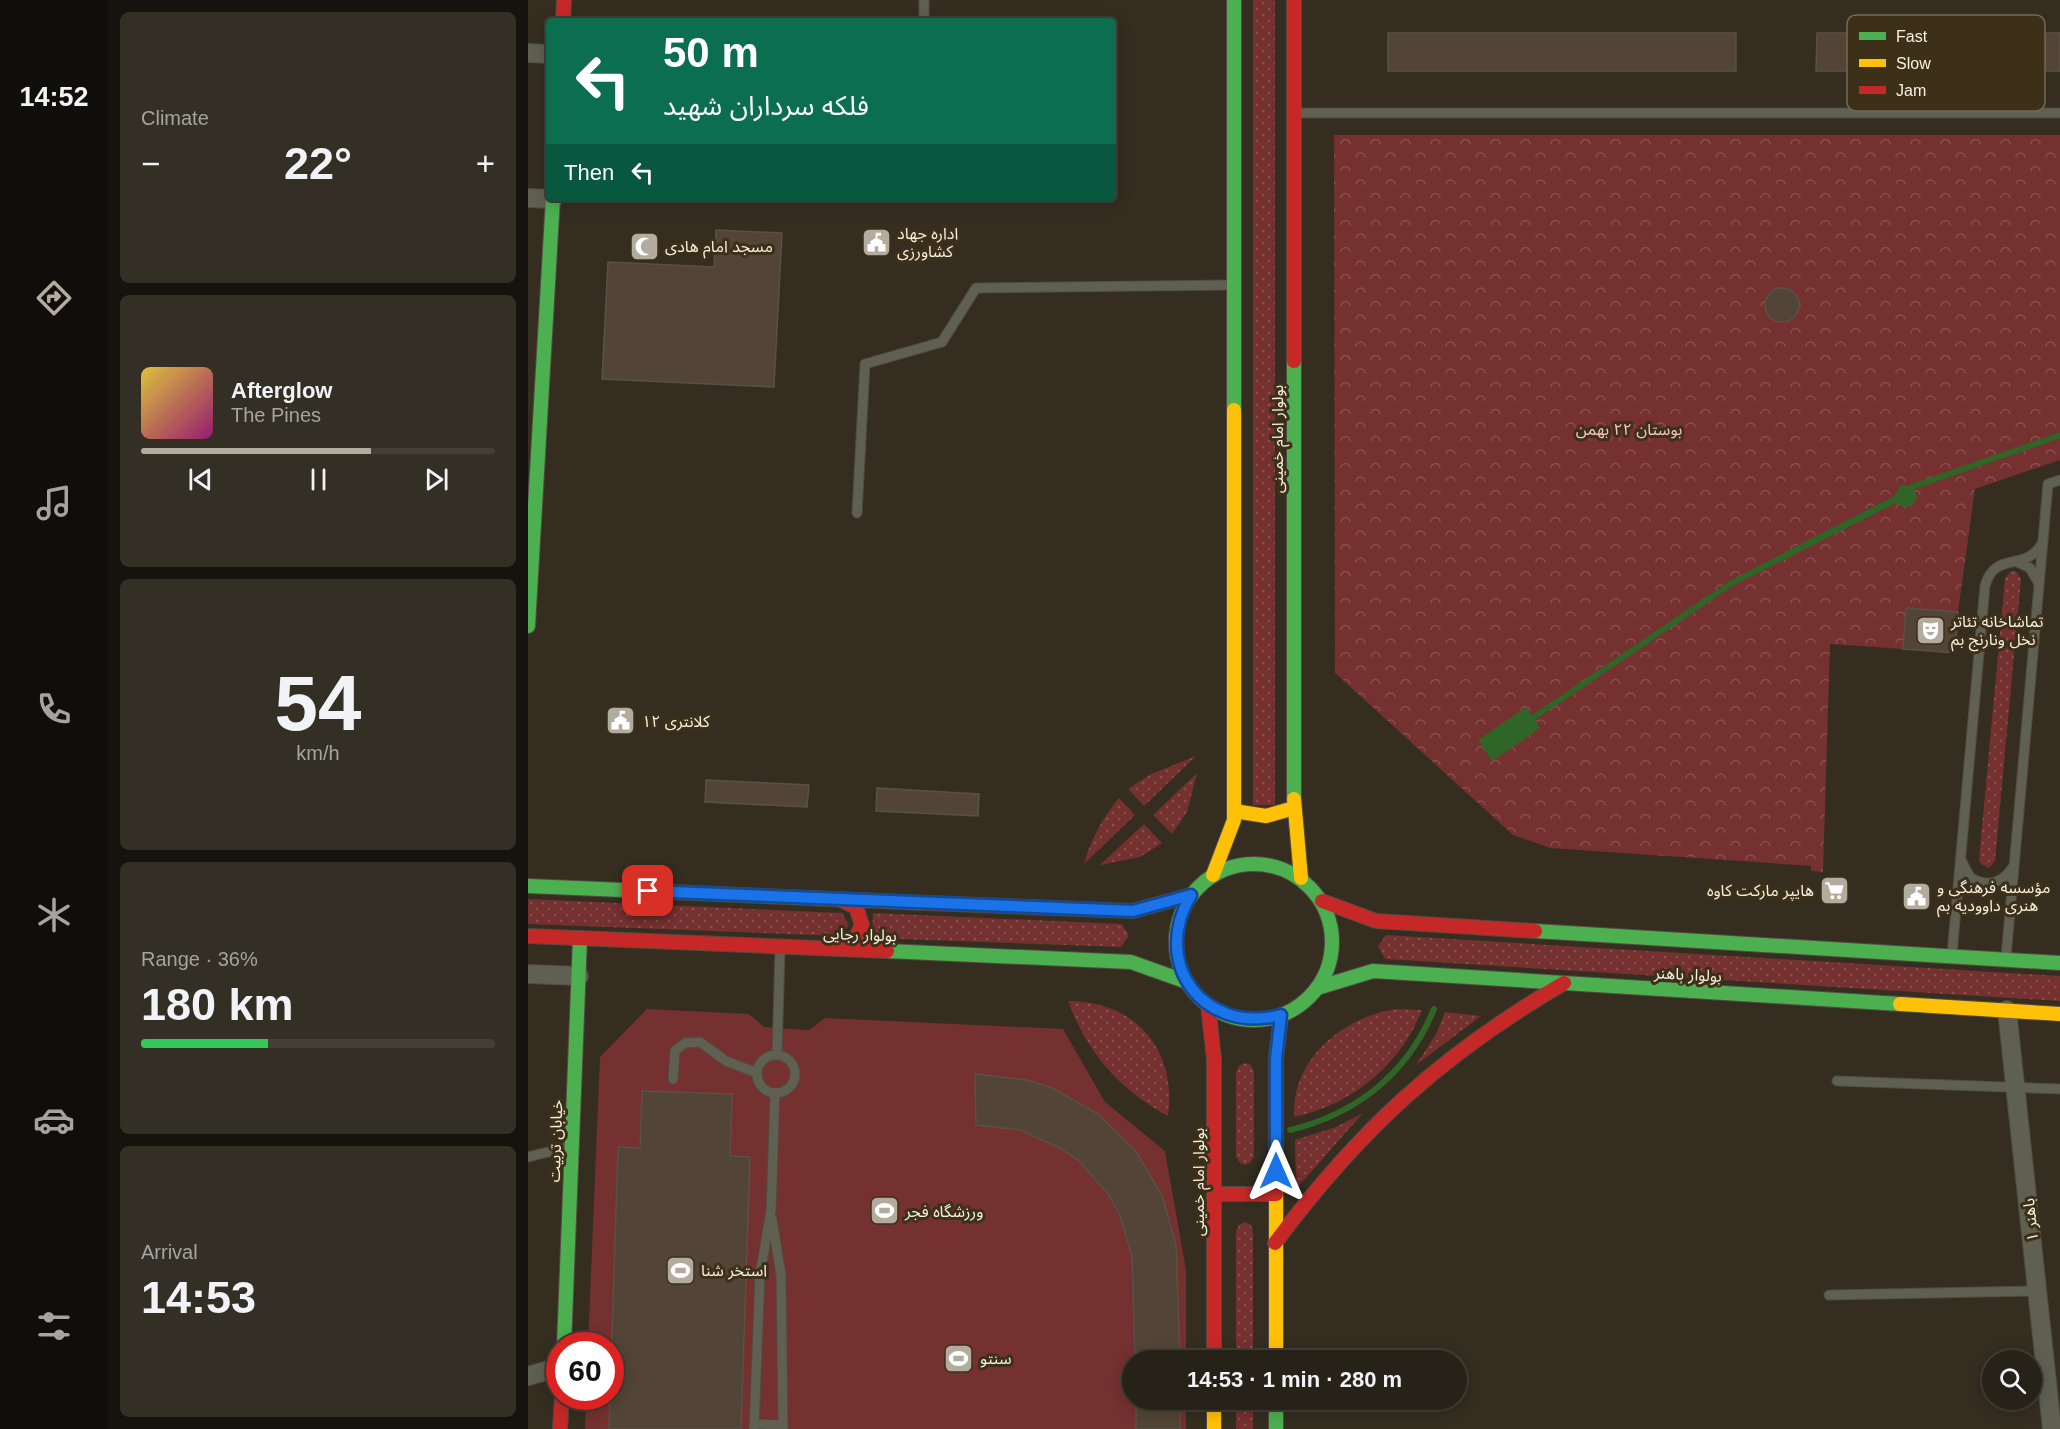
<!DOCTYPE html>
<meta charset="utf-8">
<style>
:root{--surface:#272218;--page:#332f25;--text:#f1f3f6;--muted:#a4a4a2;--line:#433f37;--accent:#b3ac9e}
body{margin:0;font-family:Arial,"Noto Sans Arabic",sans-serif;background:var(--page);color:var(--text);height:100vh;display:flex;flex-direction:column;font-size:22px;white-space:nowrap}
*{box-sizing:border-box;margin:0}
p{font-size:20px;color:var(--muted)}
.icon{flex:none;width:33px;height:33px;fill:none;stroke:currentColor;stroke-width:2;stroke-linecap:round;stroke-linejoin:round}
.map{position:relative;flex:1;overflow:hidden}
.drawer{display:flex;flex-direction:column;gap:12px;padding:12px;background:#15130d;width:420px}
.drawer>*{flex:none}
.top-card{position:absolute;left:18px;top:18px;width:570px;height:183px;border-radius:6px;box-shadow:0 3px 15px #0003,0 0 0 2px var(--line);background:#0b6e4f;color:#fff;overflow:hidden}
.controls{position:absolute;left:1454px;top:1350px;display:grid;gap:12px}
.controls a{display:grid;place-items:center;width:60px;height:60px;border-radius:50%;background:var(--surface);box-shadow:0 3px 15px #0003,0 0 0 2px var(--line);font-size:30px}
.speed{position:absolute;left:18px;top:1332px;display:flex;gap:12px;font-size:30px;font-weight:700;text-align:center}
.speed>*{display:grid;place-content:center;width:78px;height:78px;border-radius:50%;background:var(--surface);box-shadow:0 3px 15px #0003,0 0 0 2px var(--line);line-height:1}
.speed .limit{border:9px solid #d22;background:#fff;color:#111}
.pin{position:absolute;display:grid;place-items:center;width:51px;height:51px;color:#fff;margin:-26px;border-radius:12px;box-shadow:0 3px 9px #0006}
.me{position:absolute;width:66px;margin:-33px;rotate:0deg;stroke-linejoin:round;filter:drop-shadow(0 0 4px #0008)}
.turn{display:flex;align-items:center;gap:21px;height:126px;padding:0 18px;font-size:27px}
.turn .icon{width:78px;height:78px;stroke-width:2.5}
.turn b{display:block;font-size:42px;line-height:51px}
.then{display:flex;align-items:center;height:57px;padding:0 18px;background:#0003;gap:12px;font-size:22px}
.big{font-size:45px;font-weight:700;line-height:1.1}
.drawer .card{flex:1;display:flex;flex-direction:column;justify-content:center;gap:9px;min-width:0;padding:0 21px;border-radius:9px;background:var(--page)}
.drawer .dial{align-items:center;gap:0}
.dial b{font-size:78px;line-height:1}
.song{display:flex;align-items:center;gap:18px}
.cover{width:72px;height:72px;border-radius:9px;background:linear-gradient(135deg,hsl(50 70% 55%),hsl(320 70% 35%))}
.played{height:6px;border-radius:3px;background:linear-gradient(90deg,var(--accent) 65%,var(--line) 65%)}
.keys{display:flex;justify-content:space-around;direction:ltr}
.heat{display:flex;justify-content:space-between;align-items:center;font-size:33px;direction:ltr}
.charge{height:9px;border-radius:4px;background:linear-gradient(90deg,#34c759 36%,var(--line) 0)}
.trip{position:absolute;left:594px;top:1350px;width:345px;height:60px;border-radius:30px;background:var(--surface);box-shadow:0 3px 15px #0003,0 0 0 2px var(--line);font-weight:700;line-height:60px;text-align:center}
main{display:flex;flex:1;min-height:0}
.menu{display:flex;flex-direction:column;width:108px;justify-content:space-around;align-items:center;background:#100e0a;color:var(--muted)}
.menu .icon{width:42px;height:42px}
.menu .selected{color:var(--accent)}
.menu b{font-size:27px;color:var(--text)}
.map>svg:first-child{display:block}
.grass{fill:url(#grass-dots)}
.park{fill:url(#park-crowns)}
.pitch{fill:#753030}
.water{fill:#2f6526}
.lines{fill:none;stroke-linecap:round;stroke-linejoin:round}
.stream{stroke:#2f6526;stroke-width:6}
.building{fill:#524436;stroke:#595148;stroke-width:1.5}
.lane-casing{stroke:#524b41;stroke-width:11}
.street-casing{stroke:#524b41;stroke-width:20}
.fast-casing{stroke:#524b41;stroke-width:16}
.slow-casing{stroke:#524b41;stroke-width:16}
.jam-casing{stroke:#524b41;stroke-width:16}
.lane{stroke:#5f5f52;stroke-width:9}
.street{stroke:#5f5f52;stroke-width:18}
.fast{stroke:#4caf50;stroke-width:14}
.slow{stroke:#ffc107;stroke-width:14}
.jam{stroke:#c62828;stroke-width:14}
.route-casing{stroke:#114b97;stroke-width:15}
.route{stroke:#1a73e8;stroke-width:10}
.labels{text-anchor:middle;stroke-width:6;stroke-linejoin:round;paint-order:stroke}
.poi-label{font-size:16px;fill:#f8f0e2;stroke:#3c3018;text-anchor:start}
.park-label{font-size:16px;fill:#f8c4c1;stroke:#3c3018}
.street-label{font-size:16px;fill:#f8f0e2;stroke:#3c3018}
.key{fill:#3c3018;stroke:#746a55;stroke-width:1.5}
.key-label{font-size:16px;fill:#f8f0e2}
</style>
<main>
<nav class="menu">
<b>14:52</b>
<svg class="icon selected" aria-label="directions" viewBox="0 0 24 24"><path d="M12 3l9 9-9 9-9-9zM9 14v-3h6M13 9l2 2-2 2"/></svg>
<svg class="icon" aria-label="music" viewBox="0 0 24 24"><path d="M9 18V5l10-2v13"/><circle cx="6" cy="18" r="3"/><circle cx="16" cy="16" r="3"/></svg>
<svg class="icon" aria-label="phone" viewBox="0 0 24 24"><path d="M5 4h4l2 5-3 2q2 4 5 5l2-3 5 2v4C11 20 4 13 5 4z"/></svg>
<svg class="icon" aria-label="climate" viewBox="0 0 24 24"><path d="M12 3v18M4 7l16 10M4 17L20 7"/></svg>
<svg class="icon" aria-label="car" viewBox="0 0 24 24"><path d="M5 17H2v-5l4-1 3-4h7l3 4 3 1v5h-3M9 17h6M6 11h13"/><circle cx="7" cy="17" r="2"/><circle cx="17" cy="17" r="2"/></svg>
<svg class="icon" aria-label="filters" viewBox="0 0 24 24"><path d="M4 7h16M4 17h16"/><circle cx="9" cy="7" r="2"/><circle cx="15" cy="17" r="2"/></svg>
</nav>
<section class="drawer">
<div class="card"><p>Climate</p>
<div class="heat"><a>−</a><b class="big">22°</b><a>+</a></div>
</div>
<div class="card">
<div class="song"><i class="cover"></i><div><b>Afterglow</b><p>The Pines</p></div></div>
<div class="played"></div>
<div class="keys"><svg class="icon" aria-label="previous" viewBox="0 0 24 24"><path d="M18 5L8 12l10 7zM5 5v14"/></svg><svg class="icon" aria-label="pause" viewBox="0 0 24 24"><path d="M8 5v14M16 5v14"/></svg><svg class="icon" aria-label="next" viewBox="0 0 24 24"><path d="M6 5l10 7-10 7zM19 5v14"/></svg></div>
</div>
<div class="card dial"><b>54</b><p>km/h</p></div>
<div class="card"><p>Range · 36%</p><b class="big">180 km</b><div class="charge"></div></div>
<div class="card"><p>Arrival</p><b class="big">14:53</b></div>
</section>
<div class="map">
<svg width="1532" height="1429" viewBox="0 0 1532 1429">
<defs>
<pattern id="grass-dots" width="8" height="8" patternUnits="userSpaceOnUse" patternTransform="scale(1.5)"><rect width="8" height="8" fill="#753030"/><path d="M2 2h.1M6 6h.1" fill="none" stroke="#894e4e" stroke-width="1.8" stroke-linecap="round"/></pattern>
<pattern id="park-crowns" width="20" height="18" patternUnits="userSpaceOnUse" patternTransform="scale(1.5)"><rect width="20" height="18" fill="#753030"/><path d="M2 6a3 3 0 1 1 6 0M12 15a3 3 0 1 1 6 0" fill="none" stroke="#894e4e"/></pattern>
</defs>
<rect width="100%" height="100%" fill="#342d20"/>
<!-- grass -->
<g class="grass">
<rect x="725" y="0" width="22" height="805"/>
<path d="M1483,571H1488L1493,579L1467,861L1461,868L1453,864L1451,860L1477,578Z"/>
<path d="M668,756L616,806L600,789L621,775Z"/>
<path d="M669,773L659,812L644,834L625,815Z"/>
<path d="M591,798L607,815L556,864C563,838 574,819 591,798Z"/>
<path d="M616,824L634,843L612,857L572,865Z"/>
<path d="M0,899L314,913L321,925L313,936L0,924Z"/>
<path d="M345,913L594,924L601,936L593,947L344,938Z"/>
<path d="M858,935L1532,976V1001L857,959L850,946Z"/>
<path d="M540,1001C607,1001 649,1049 640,1116C591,1090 559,1052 540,1001Z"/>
<path d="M868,1009L894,1010C873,1065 823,1105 766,1117C763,1059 815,1017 868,1009Z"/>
<path d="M917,1012L953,1016L888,1065L908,1034Z"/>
<path d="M717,1063L723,1065L726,1072V1156L723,1162L717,1165L711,1162L708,1156V1072L711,1066Z"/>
<path d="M835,1113L768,1189L767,1140L808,1127Z"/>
<path d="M717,1222L723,1225L725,1231V1360H708V1231L711,1225Z"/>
<rect x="708" y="1400" width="17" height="29"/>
</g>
<!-- park -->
<path class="park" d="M806,135H1532V460L1447,489L1430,612L1378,608L1375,649L1302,644L1295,872L1283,871V866L1022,848L985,835L807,673Z"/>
<!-- pitch -->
<path class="pitch" d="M119,1009L221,1014L236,1027L281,1030L297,1018L535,1029L577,1102L637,1151L658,1270V1360H604V1400H658V1429H57L58,1397L82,1396V1346L60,1345L72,1057Z"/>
<!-- water -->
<path class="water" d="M1372,486L1378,485L1386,489L1389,498L1384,506L1375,507L1368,503L1206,585L1007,720L1012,728L964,761L950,740L998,707L1004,715L1203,580L1366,496Z"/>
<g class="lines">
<!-- stream -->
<g class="stream">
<path d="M1384,487L1532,435"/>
<path d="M762,1130C829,1114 880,1073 906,1009"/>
</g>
</g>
<!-- building -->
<g class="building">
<rect x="860" y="33" width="348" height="38"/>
<path d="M1289,33H1532V71H1288Z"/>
<path d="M188,230L254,233L246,387L74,379L80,262L186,267Z"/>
<circle cx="1254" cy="305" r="17"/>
<path d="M1378,608L1430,612L1427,653L1375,649Z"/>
<path d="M178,780L281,785L279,807L177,802Z"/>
<path d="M349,788L451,794L450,816L348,811Z"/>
<path d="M447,1074L499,1080L524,1088L570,1114L607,1150L634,1195L648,1245L652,1360H607L604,1256L591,1213L580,1194L551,1161L532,1148L492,1130L448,1125Z"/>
<path d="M114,1091L204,1094L202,1156L222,1157L213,1429H81L90,1147L112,1148Z"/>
<rect x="608" y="1400" width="44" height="29"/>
</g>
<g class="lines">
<defs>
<g id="lane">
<path d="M396,0V21"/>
<path d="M769,113H1532"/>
<path d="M329,513L337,364L414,342L448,288L703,285"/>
<path d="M1489,562L1502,568L1510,582"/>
<path d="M1433,860L1442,877C1459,888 1474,884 1485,867"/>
<path d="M1424,954L1457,586C1467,550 1497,572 1513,545"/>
<path d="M1478,957L1520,484L1532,480"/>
<path d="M249,1055L252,949"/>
<circle cx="248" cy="1074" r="19"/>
<path d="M145,1079L147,1051L157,1043L172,1042L198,1061L229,1073"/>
<path d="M1309,1081L1532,1089"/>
<path d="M0,1157L41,1147"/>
<path d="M244,1219L253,1275L255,1429"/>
<path d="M1301,1295L1509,1291"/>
<path d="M226,1424L255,1425"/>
<path d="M226,1429L232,1274L243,1211L247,1093"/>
</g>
<g id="street">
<path d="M0,53L21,54"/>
<path d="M0,198L25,199"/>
<path d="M0,974L51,976"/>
<path d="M1479,1010L1524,1429"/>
<path d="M0,1376L32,1367"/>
</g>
<g id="fast">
<path d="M706,0V410"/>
<path d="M766,361V799"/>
<path d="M0,626L25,198"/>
<circle cx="726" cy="942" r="78"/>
<path d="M0,886L400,903"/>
<path d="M1007,931L1532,963"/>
<path d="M359,951L603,962L659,982"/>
<path d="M789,988L845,971L1372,1004"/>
<path d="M36,1346L52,938"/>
<path d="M748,1400V1429"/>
</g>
<g id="slow">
<path d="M766,799L773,878"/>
<path d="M706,811L738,816L766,808"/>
<path d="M685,875L706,820V410"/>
<path d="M1372,1004L1532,1014"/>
<path d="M748,1360V1059L753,1015"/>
<path d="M686,1400V1429"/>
</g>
<g id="jam">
<path d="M766,0V361"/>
<path d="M35,21L36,0"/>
<path d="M794,901L848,921L1007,931"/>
<path d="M400,903L605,911L663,895"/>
<path d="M0,936L359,951"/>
<path d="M309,949L326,942L334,925L328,907L311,899"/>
<path d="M680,1005L686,1059V1360"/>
<path d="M686,1194H748"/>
<path d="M747,1243C831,1130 914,1054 1036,983"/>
<path d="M32,1429L34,1396"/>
</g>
</defs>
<!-- lane casing -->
<use href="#lane" class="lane-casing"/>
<!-- street casing -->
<use href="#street" class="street-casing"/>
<!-- fast casing -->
<use href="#fast" class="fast-casing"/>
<!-- slow casing -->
<use href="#slow" class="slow-casing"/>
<!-- jam casing -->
<use href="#jam" class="jam-casing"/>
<!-- lane -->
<use href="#lane" class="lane"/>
<!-- street -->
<use href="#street" class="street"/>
<!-- fast -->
<use href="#fast" class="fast"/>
<!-- slow -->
<use href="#slow" class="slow"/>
<!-- jam -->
<use href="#jam" class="jam"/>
</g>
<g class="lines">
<defs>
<path id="route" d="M120,891L605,911L663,895C622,964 676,1035 753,1015L748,1059V1171"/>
</defs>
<!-- route casing -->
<use href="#route" class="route-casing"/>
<!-- route -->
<use href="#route" class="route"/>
</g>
<!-- icons -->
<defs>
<symbol id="civic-square" viewBox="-11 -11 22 22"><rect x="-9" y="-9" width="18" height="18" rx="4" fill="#b3ac9e" stroke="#3c3018"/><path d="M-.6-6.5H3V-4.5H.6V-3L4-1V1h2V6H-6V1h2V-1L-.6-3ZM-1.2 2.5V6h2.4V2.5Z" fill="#fff"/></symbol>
<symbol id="mosque-square" viewBox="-11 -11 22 22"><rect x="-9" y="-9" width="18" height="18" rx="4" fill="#b3ac9e" stroke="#3c3018"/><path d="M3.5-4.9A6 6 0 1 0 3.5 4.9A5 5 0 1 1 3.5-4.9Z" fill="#fff"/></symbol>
<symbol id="theatre-square" viewBox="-11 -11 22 22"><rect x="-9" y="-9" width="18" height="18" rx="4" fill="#b3ac9e" stroke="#3c3018"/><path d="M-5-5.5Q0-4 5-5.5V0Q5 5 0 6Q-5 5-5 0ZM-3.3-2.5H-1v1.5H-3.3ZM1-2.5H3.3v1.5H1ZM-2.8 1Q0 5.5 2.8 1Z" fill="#fff"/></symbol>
<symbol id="supermarket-square" viewBox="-11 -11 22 22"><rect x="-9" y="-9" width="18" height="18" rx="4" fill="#b3ac9e" stroke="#3c3018"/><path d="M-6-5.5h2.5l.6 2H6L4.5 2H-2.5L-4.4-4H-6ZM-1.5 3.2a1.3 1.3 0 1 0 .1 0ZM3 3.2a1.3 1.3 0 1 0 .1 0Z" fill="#fff"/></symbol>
<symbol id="stadium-square" viewBox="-11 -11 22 22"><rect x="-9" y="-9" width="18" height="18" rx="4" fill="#b3ac9e" stroke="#3c3018"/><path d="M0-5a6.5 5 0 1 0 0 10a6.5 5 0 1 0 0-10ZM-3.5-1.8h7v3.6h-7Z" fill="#fff"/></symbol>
</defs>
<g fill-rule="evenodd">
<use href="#civic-square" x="332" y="226" width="33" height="33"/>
<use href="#mosque-square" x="100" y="230" width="33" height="33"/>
<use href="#theatre-square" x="1386" y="614" width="33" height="33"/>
<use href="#civic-square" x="76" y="704" width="33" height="33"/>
<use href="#supermarket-square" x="1290" y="874" width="33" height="33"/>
<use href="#civic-square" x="1372" y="880" width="33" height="33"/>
<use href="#stadium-square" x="340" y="1194" width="33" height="33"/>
<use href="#stadium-square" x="136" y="1254" width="33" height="33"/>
<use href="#stadium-square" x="414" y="1342" width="33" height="33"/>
</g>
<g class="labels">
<!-- poi labels -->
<g class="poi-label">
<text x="369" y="239">اداره جهاد<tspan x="369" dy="18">کشاورزی</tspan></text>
<text x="137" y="252">مسجد امام هادی</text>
<text x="1423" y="627">تماشاخانه تئاتر<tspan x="1423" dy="18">نخل ونارنج بم</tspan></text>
<text x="114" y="727">کلانتری ۱۲</text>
<text x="1409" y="893">مؤسسه فرهنگی و<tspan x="1409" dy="18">هنری داوودیه بم</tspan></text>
<text x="1286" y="896" text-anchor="end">هایپر مارکت کاوه</text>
<text x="377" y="1217">ورزشگاه فجر</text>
<text x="173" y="1276">استخر شنا</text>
<text x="452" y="1364">سنتو</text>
</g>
<!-- park labels -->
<g class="park-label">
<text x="1101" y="435">بوستان ۲۲ بهمن</text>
</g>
<!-- street labels -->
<g class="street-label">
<text transform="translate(749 439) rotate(-90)" y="6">بولوار امام خمینی</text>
<text transform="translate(332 934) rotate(2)" y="6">بولوار رجایی</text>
<text transform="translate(1160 974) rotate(3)" y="6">بولوار باهنر</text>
<text transform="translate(27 1141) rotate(-88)" y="6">خیابان تربیت</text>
<text transform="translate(670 1182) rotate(-90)" y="6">بولوار امام خمینی</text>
<text transform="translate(1502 1220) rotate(-96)" y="6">باهنر ۱</text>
</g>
</g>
<!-- legend -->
<rect x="1319" y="15" width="198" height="96" rx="9" class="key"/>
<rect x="1331" y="32" width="27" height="8" fill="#4caf50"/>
<rect x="1331" y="59" width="27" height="8" fill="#ffc107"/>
<rect x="1331" y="86" width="27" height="8" fill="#c62828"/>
<g class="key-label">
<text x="1368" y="42">Fast</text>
<text x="1368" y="69">Slow</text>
<text x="1368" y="96">Jam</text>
</g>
</svg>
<div class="controls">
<a><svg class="icon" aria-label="search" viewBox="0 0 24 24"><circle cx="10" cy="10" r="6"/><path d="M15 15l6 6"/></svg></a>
</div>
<div class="speed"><div class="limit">60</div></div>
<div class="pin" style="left:120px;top:891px;background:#d93025"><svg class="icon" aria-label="arrive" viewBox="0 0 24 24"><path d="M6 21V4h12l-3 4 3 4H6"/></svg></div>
<svg class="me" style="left:748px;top:1171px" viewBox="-20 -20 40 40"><path d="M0-17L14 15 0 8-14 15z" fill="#1a73e8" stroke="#fff" stroke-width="4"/></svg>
<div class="trip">14:53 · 1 min · 280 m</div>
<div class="top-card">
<div class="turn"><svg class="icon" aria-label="left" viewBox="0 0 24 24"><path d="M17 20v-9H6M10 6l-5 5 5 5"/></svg><div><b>50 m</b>فلکه سرداران شهید</div></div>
<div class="then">Then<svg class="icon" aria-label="left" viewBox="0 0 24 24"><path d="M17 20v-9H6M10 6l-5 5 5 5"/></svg></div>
</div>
</div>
</main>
